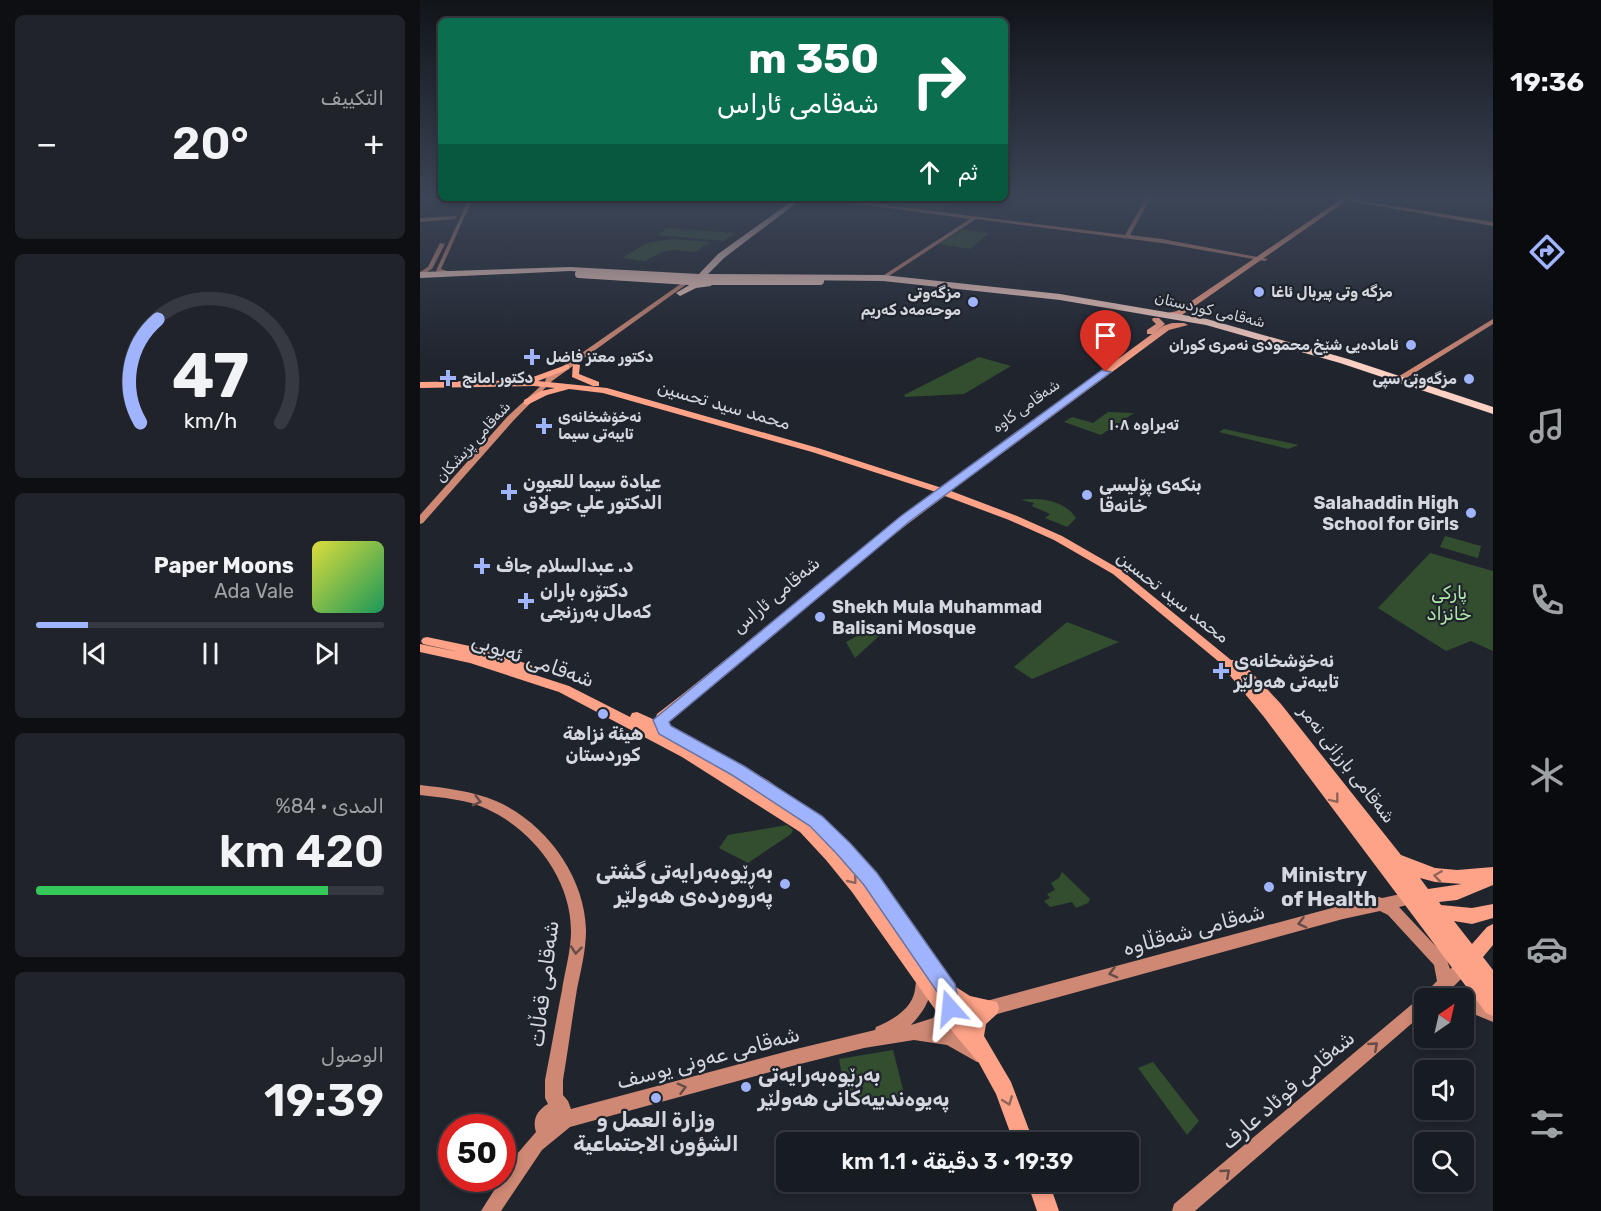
<!DOCTYPE html>
<html lang="ar">
<meta charset="utf-8">
<style>
:root{--surface:#171b22;--page:#20242a;--text:#f1f3f6;--muted:#9ea1a5;--line:#363940;--accent:#a0b3fd}
body{margin:0;font-family:Rubik,Vazirmatn,sans-serif;background:var(--page);color:var(--text);direction:rtl;height:100vh;display:flex;flex-direction:column;font-size:22px;white-space:nowrap}
*{box-sizing:border-box;margin:0}
p{font-size:20px;color:var(--muted)}
.icon{flex:none;width:33px;height:33px;fill:none;stroke:currentColor;stroke-width:2;stroke-linecap:round;stroke-linejoin:round}
.map{position:relative;flex:1;overflow:hidden;direction:ltr}
.panel{display:flex;flex-direction:column;gap:15px;padding:15px;background:#0d0f13;width:420px}
.panel>*{flex:none}
.top-card{position:absolute;left:18px;top:18px;width:570px;height:183px;border-radius:9px;box-shadow:0 3px 9px #0003,0 0 0 2px var(--line);direction:rtl;background:#0b6e4f;color:#fff;overflow:hidden}
.needle{width:39px;rotate:34deg}
.controls{position:absolute;left:994px;top:988px;display:grid;gap:12px}
.controls a{display:grid;place-items:center;width:60px;height:60px;border-radius:9px;background:var(--surface);box-shadow:0 3px 9px #0003,0 0 0 2px var(--line);font-size:30px}
.speed{position:absolute;left:18px;top:1114px;display:flex;gap:12px;font-size:30px;font-weight:700;text-align:center}
.speed>*{display:grid;place-content:center;width:78px;height:78px;border-radius:50%;background:var(--surface);box-shadow:0 3px 9px #0003,0 0 0 2px var(--line);line-height:1}
.speed .limit{border:9px solid #d22;background:#fff;color:#111}
.pin{position:absolute;display:grid;place-items:center;width:51px;height:51px;color:#fff;margin:-62px -26px;border-radius:50% 50% 50% 0;rotate:-45deg;box-shadow:0 0 6px #0007}
.pin .icon{rotate:45deg}
.me{position:absolute;width:66px;margin:-33px;rotate:342deg;stroke-linejoin:round;filter:drop-shadow(0 0 4px #0008)}
.turn{display:flex;align-items:center;gap:21px;height:126px;padding:0 30px;font-size:27px}
.turn .icon{width:78px;height:78px;stroke-width:2.5}
.turn b{display:block;font-size:42px;line-height:51px}
.then{display:flex;align-items:center;height:57px;padding:0 30px;background:#0003;gap:12px;font-size:22px}
.big{font-size:45px;font-weight:600;line-height:1.1}
.panel .card{flex:1;display:flex;flex-direction:column;justify-content:center;gap:9px;min-width:0;padding:0 21px;border-radius:9px;background:var(--page)}
.panel .dial{align-items:center;gap:0}
.dial svg{height:156px;overflow:visible;fill:none;stroke:var(--line);stroke-width:7;stroke-linecap:round;text-anchor:middle}
.dial text{fill:var(--text);stroke:none}
.song{display:flex;align-items:center;gap:18px}
.cover{width:72px;height:72px;border-radius:9px;background:linear-gradient(135deg,hsl(60 70% 55%),hsl(150 70% 35%))}
.played{height:6px;border-radius:3px;background:linear-gradient(90deg,var(--accent) 15%,var(--line) 15%)}
.keys{display:flex;justify-content:space-around;direction:ltr}
.heat{display:flex;justify-content:space-between;align-items:center;font-size:33px;direction:ltr}
.charge{height:9px;border-radius:4px;background:linear-gradient(90deg,#34c759 84%,var(--line) 0)}
.trip{position:absolute;left:356px;top:1132px;width:363px;height:60px;border-radius:9px;background:var(--surface);box-shadow:0 3px 9px #0003,0 0 0 2px var(--line);font-weight:600;line-height:60px;text-align:center;direction:rtl}
main{display:flex;flex:1;min-height:0}
.tab-bar{display:flex;flex-direction:column;width:108px;justify-content:space-around;align-items:center;background:#090b0e;color:var(--muted)}
.tab-bar .icon{width:42px;height:42px}
.tab-bar .active{color:var(--accent)}
.tab-bar b{font-size:27px;color:var(--text)}
.map>svg:first-child{display:block}
.green{fill:#334e2f}
.lines{fill:none;stroke-linecap:round;stroke-linejoin:round}
.secondary{fill:#ce8873;fill-rule:evenodd}
.primary{fill:#fea388;fill-rule:evenodd}
.highway{fill:#fed1c4;fill-rule:evenodd}
.highway-bridge{stroke:#fed1c4;stroke-width:8}
.oneway{stroke:#8e645a}
.oneway2{stroke:#654c49}
.route{fill:#a0b3fd;stroke:#6874a4;stroke-width:1.5}
.poi-dot{fill:#a0b3fd;stroke:#1f242d;stroke-width:2}
.labels{text-anchor:middle;stroke-width:4.5;stroke-linejoin:round;paint-order:stroke}
.far-poi-label{font-size:15px;font-weight:bold;fill:#d4d7de;stroke:#1f242d;text-anchor:start}
.far-street-label{font-size:15px;fill:#d4d7de;stroke:#1f242d}
.far-neighbourhood-label{font-size:16px;font-weight:bold;fill:#d4d7de;stroke:#1f242d}
.street-label{font-size:18px;fill:#d4d7de;stroke:#1f242d}
.poi-label{font-size:18px;font-weight:bold;fill:#d4d7de;stroke:#1f242d;text-anchor:start}
.park-label{font-size:18px;fill:#b0e8a6;stroke:#1f242d}
.near-street-label{font-size:21px;fill:#d4d7de;stroke:#1f242d}
.near-poi-label{font-size:21px;font-weight:bold;fill:#d4d7de;stroke:#1f242d;text-anchor:start}
</style>
<main>
<nav class="tab-bar">
<b>19:36</b>
<svg class="icon active" aria-label="directions" viewBox="0 0 24 24"><path d="M12 3l9 9-9 9-9-9zM9 14v-3h6M13 9l2 2-2 2"/></svg>
<svg class="icon" aria-label="music" viewBox="0 0 24 24"><path d="M9 18V5l10-2v13"/><circle cx="6" cy="18" r="3"/><circle cx="16" cy="16" r="3"/></svg>
<svg class="icon" aria-label="phone" viewBox="0 0 24 24"><path d="M5 4h4l2 5-3 2q2 4 5 5l2-3 5 2v4C11 20 4 13 5 4z"/></svg>
<svg class="icon" aria-label="climate" viewBox="0 0 24 24"><path d="M12 3v18M4 7l16 10M4 17L20 7"/></svg>
<svg class="icon" aria-label="car" viewBox="0 0 24 24"><path d="M5 17H2v-5l4-1 3-4h7l3 4 3 1v5h-3M9 17h6M6 11h13"/><circle cx="7" cy="17" r="2"/><circle cx="17" cy="17" r="2"/></svg>
<svg class="icon" aria-label="filters" viewBox="0 0 24 24"><path d="M4 7h16M4 17h16"/><circle cx="9" cy="7" r="2"/><circle cx="15" cy="17" r="2"/></svg>
</nav>
<div class="map">
<svg width="1073" height="1211" viewBox="0 0 1073 1211">
<rect width="100%" height="100%" fill="#1f242d"/>
<!-- green -->
<g class="green">
<path d="M410,198H535L521,212Z"/>
<path d="M248,228L315,233L304,241L237,235Z"/>
<path d="M542,229L569,233L550,249L519,244Z"/>
<path d="M252,239L290,242L275,252L253,250L242,252L225,261L202,258L227,243Z"/>
<path d="M559,357L591,366L544,394L485,397L484,395Z"/>
<path d="M688,412L714,413L681,435L644,422L652,417L673,423Z"/>
<path d="M804,429L879,445L868,449L799,432Z"/>
<path d="M601,500C621,497 645,501 656,518L647,527L625,518L630,514L612,506L614,503Z"/>
<path d="M1025,536L1061,546L1058,558L1020,547Z"/>
<path d="M1010,553L1073,571V651L1051,641L1026,651L958,608Z"/>
<path d="M647,622L699,642L612,679L594,667Z"/>
<path d="M438,625L459,636L435,658L426,642L437,636L431,633L432,626Z"/>
<path d="M367,825L373,830L371,834L328,863L299,848L308,835Z"/>
<path d="M642,872L670,899L668,903L656,908L652,902L630,907L624,901L630,898L627,894L635,890L631,883L639,878Z"/>
<path d="M473,1050L485,1097L428,1108L419,1059Z"/>
<path d="M733,1062L779,1121L767,1135L718,1068Z"/>
</g>
<g class="lines">
<!-- secondary -->
<g class="secondary">
<path d="M727,196H732L710,235L742,239L848,259L845,261L742,243L556,219L463,280L460,278L461,277L550,219L394,198H408L705,235Z"/>
<path d="M49,198H53L21,269L33,273L30,275L16,271Z"/>
<path d="M931,199L1073,222V226L929,201Z"/>
<path d="M37,216L35,219L0,222V218Z"/>
<path d="M20,243L25,244L12,269L0,276V272L8,267Z"/>
<path d="M262,283L267,284L132,381L93,421L3,523L0,524V515L87,417L125,382L126,378Z"/>
<path d="M1073,319V324L983,380L976,378Z"/>
<path d="M0,785C26,788 52,791 76,801C125,822 165,876 166,930C166,950 161,970 157,989C152,1020 148,1050 143,1080V1095L148,1101L151,1109L372,1050L455,1030L456,1027C470,1021 487,1012 493,997C496,990 495,981 498,974L504,972L510,974C517,991 503,1013 491,1025L513,1018L523,1004L529,1002L535,1004L537,1010L525,1028C537,1031 561,1044 565,1054L563,1060L557,1062L527,1045L494,1040L444,1048L372,1066L150,1127L122,1150L81,1211H61L97,1154L116,1132C112,1120 117,1110 128,1104L125,1098V1080C131,1050 136,1020 142,990C145,970 151,951 151,931C151,879 113,830 67,809C47,799 22,798 0,795Z"/>
<path d="M990,892L995,893L997,898L995,903L979,907L1026,957L1030,969L1041,959L1046,957L1051,959L1054,964L1051,969L1033,987C1026,998 1018,999 1005,999V1012L775,1211H752L754,1204L1003,995L1017,981L1014,965L968,915L960,911L923,919L570,1016L564,1014L562,1008L564,1002L570,1000L923,905L959,897L962,898Z"/>
<path d="M1044,994L1073,1006V1022L1044,1010V999H1037L1038,997Z"/>
</g>
<!-- primary -->
<g class="primary">
<path d="M926,196H933L762,315L747,316L743,314L757,311Z"/>
<path d="M733,318H739L745,324L733,334H727V330L736,324L732,320Z"/>
<path d="M752,323H764L768,325L749,330L531,491L597,516L642,536L701,570L811,660H820L861,704L981,855L1015,868L1037,870L1073,867V885L1037,900L1019,902L1021,905L1052,908L1073,904V918L1052,924L1034,921L1052,944L1067,927L1073,924V945L1063,957L1073,970V1016L1066,1013L844,717L798,661L693,574L634,540L589,520L525,496C429,566 341,646 249,720L248,724L349,781L408,825L435,849L458,875L536,987L550,996L577,1002L579,1008L577,1014L566,1024L564,1036L591,1082L614,1143H594L576,1094L559,1063L521,1018L432,892L406,860L380,832L262,757L139,692L50,663L0,652V644L39,652L3,644L1,641L3,638L7,637L64,649L113,666L115,669L109,673L149,686L210,717L212,713L217,712L235,720L237,714C331,642 420,562 516,492L392,452L183,393L149,389L127,395L107,405L104,404V400L121,391L135,388L114,386L0,388V382L113,380V377L146,365H149V369L118,381L187,388L398,448L522,488L743,326ZM1000,878L1015,882L1042,884L1008,889ZM536,1007L550,1013L547,1021Z"/>
<path d="M153,363L160,365L159,374L179,382V386H173L152,377Z"/>
<path d="M607,1182H629L639,1211H617Z"/>
</g>
<!-- highway -->
<g class="highway">
<path d="M376,198H383L304,258L288,274L463,275L640,294L787,319L928,359L1073,407V414L920,363L786,325L640,300L463,281L283,279L277,283L274,282V278L150,271L0,278V272L150,267L279,274L298,254Z"/>
<path d="M288,281L292,284L291,286L276,288L260,296L256,293L271,284Z"/>
</g>
<!-- highway-bridge -->
<path class="highway-bridge" d="M159,274L269,281H400"/>
</g>
<!-- one-way arrows -->
<defs><path id="oneway-chevron" d="M-2-3.5L2.5 0L-2 3.5" fill="none" stroke-width="1.6" stroke-linecap="round" stroke-linejoin="round" transform="scale(1.5)"/></defs>
<g class="oneway">
<use href="#oneway-chevron" transform="translate(915 799) rotate(52)"/>
<use href="#oneway-chevron" transform="translate(1018 876) rotate(-172)"/>
<use href="#oneway-chevron" transform="translate(433 880) rotate(51)"/>
<use href="#oneway-chevron" transform="translate(588 1101) rotate(69)"/>
</g>
<g class="oneway2">
<use href="#oneway-chevron" transform="translate(57 801) rotate(15)"/>
<use href="#oneway-chevron" transform="translate(882 923) rotate(165)"/>
<use href="#oneway-chevron" transform="translate(156 950) rotate(96)"/>
<use href="#oneway-chevron" transform="translate(693 973) rotate(166)"/>
<use href="#oneway-chevron" transform="translate(954 1046) rotate(-41)"/>
<use href="#oneway-chevron" transform="translate(262 1088) rotate(-15)"/>
<use href="#oneway-chevron" transform="translate(806 1173) rotate(-41)"/>
</g>
<!-- sky -->
<linearGradient id="sky" x2="0" y2="1"><stop stop-color="#111419"/><stop offset="0.54" stop-color="#3c4557"/><stop offset="1" stop-color="#3c4557" stop-opacity="0"/></linearGradient>
<rect width="1073" height="366" fill="url(#sky)"/>
<!-- route -->
<path class="route" d="M682,370L691,372L490,521L249,722L251,726L324,766L402,816L430,843L457,873L535,984L540,1008L537,1015L530,1018L523,1015L518,993L444,885L417,854L390,826L312,775L239,734L233,720L481,516Z"/>
<!-- markers -->
<g class="poi-dot">
<circle cx="839" cy="292" r="6"/>
<circle cx="553" cy="302" r="6"/>
<circle cx="991" cy="345" r="6"/>
<path d="M109 348h6v6h6v6h-6v6h-6v-6h-6v-6h6z"/>
<path d="M25 369h6v6h6v6h-6v6h-6v-6h-6v-6h6z"/>
<circle cx="1049" cy="379" r="6"/>
<path d="M121 417h6v6h6v6h-6v6h-6v-6h-6v-6h6z"/>
<path d="M86 483h6v6h6v6h-6v6h-6v-6h-6v-6h6z"/>
<circle cx="667" cy="495" r="6"/>
<circle cx="1051" cy="513" r="6"/>
<path d="M59 557h6v6h6v6h-6v6h-6v-6h-6v-6h6z"/>
<path d="M103 592h6v6h6v6h-6v6h-6v-6h-6v-6h6z"/>
<circle cx="400" cy="617" r="6"/>
<path d="M798 662h6v6h6v6h-6v6h-6v-6h-6v-6h6z"/>
<circle cx="183" cy="714" r="6"/>
<circle cx="365" cy="884" r="6"/>
<circle cx="849" cy="887" r="6"/>
<circle cx="326" cy="1087" r="6"/>
<circle cx="236" cy="1098" r="6"/>
</g>
<g class="labels">
<!-- far-poi labels -->
<g class="far-poi-label">
<text x="851" y="297">مزگه وتى پيربال ئاغا</text>
<text x="541" y="298" text-anchor="end">مزگەوتی<tspan x="541" dy="17">موحەمەد کەریم</tspan></text>
<text x="979" y="350" text-anchor="end">ئامادەیی شێخ محمودی نەمری کوران</text>
<text x="126" y="362">دكتور معتز فاضل</text>
<text x="42" y="383">دكتور امانج</text>
<text x="1037" y="384" text-anchor="end">مزگەوتی سپی</text>
<text x="138" y="422">نەخۆشخانەی<tspan x="138" dy="17">تایبەتی سیما</tspan></text>
</g>
<!-- far-street labels -->
<g class="far-street-label">
<text transform="translate(790 310) rotate(13)" y="5">شەقامی کوردستان</text>
<text transform="translate(606 406) rotate(-36)" y="5">شەقامی کاوە</text>
<text transform="translate(53 442) rotate(-48)" y="5">شەقامی پزیشکان</text>
</g>
<!-- far-neighbourhood labels -->
<g class="far-neighbourhood-label">
<text x="724" y="430">تەیراوە ١٠٨</text>
</g>
<!-- street labels -->
<g class="street-label">
<text transform="translate(304 405) rotate(16)" y="6">محمد سید تحسین</text>
<text transform="translate(356 595) rotate(-40)" y="6">شەقامی ئاراس</text>
<text transform="translate(753 597) rotate(38)" y="6">محمد سید تحسین</text>
<text transform="translate(927 764) rotate(52)" y="6">شەقامی بارزانی نەمر</text>
</g>
<!-- poi labels -->
<g class="poi-label">
<text x="103" y="488">عيادة سيما للعيون<tspan x="103" dy="21">الدكتور علي جولاق</tspan></text>
<text x="679" y="491">بنکەی پۆلیسی<tspan x="679" dy="21">خانەقا</tspan></text>
<text x="1039" y="509" text-anchor="end">Salahaddin High<tspan x="1039" dy="21">School for Girls</tspan></text>
<text x="76" y="572">د. عبدالسلام جاف</text>
<text x="120" y="597">دكتۆرە باران<tspan x="120" dy="21">کەمال بەرزنجی</tspan></text>
<text x="412" y="613">Shekh Mula Muhammad<tspan x="412" dy="21">Balisani Mosque</tspan></text>
<text x="814" y="667">نەخۆشخانەی<tspan x="814" dy="21">تایبەتی هەولێر</tspan></text>
<text x="183" y="740" text-anchor="middle">هيئة نزاهة<tspan x="183" dy="21">كوردستان</tspan></text>
</g>
<!-- park labels -->
<g class="park-label">
<text x="1029" y="599">پارکی<tspan x="1029" dy="21">خانزاد</tspan></text>
</g>
<!-- near-street labels -->
<g class="near-street-label">
<text transform="translate(113 660) rotate(19)" y="7">شەقامی ئەیوبی</text>
<text transform="translate(774 930) rotate(-15)" y="7">شەقامی شەقڵاوە</text>
<text transform="translate(124 984) rotate(-83)" y="7">شەقامی قەڵات</text>
<text transform="translate(288 1058) rotate(-15)" y="7">شەقامی عەونی یوسف</text>
<text transform="translate(868 1090) rotate(-41)" y="7">شەقامی فوئاد عارف</text>
</g>
<!-- near-poi labels -->
<g class="near-poi-label">
<text x="353" y="879" text-anchor="end">بەڕێوەبەرایەتی گشتی<tspan x="353" dy="24">پەروەردەی هەولێر</tspan></text>
<text x="861" y="882">Ministry<tspan x="861" dy="24">of Health</tspan></text>
<text x="338" y="1082">بەڕێوەبەرایەتی<tspan x="338" dy="24">پەیوەندییەکانی هەولێر</tspan></text>
<text x="236" y="1127" text-anchor="middle">وزارة العمل و<tspan x="236" dy="24">الشؤون الاجتماعية</tspan></text>
</g>
</g>
</svg>
<div class="controls">
<a><svg class="needle" viewBox="-14 -14 28 28"><path d="M0-13l5 13h-10z" fill="#e53935"/><path d="M0 13l5-13h-10z" fill="#9ea1a5"/></svg></a>
<a><svg class="icon" aria-label="sound" viewBox="0 0 24 24"><path d="M4 9h4l5-4v14l-5-4H4zM17 9q2 3 0 6"/></svg></a>
<a><svg class="icon" aria-label="search" viewBox="0 0 24 24"><circle cx="10" cy="10" r="6"/><path d="M15 15l6 6"/></svg></a>
</div>
<div class="speed"><div class="limit">50</div></div>
<div class="pin" style="left:686px;top:372px;background:#d93025"><svg class="icon" aria-label="arrive" viewBox="0 0 24 24"><path d="M6 21V4h12l-3 4 3 4H6"/></svg></div>
<svg class="me" style="left:530px;top:1008px" viewBox="-20 -20 40 40"><path d="M0-17L14 15 0 8-14 15z" fill="#a0b3fd" stroke="#fff" stroke-width="4"/></svg>
<div class="trip">19:39 · 3 دقيقة · 1.1 km</div>
<div class="top-card">
<div class="turn"><svg class="icon" aria-label="right" viewBox="0 0 24 24"><path d="M7 20v-9h11M14 6l5 5-5 5"/></svg><div><b>350 m</b>شەقامی ئاراس</div></div>
<div class="then">ثم<svg class="icon" aria-label="ahead" viewBox="0 0 24 24"><path d="M12 20V5M6 11l6-6 6 6"/></svg></div>
</div>
</div>
<section class="panel">
<div class="card"><p>التكييف</p>
<div class="heat"><a>−</a><b class="big">20°</b><a>+</a></div>
</div>
<div class="card dial"><svg viewBox="0 0 100 80">
<path d="M14 69A42 42 0 1 1 86 69"/>
<path d="M14 69A42 42 0 0 1 23 16" stroke="#a0b3fd"/>
<text x="50" y="56" font-size="32" font-weight="700">47</text>
<text x="50" y="72" font-size="11">km/h</text>
</svg></div>
<div class="card">
<div class="song"><i class="cover"></i><div><b>Paper Moons</b><p>Ada Vale</p></div></div>
<div class="played"></div>
<div class="keys"><svg class="icon" aria-label="previous" viewBox="0 0 24 24"><path d="M18 5L8 12l10 7zM5 5v14"/></svg><svg class="icon" aria-label="pause" viewBox="0 0 24 24"><path d="M8 5v14M16 5v14"/></svg><svg class="icon" aria-label="next" viewBox="0 0 24 24"><path d="M6 5l10 7-10 7zM19 5v14"/></svg></div>
</div>
<div class="card"><p>المدى · 84%</p><b class="big">420 km</b><div class="charge"></div></div>
<div class="card"><p>الوصول</p><b class="big">19:39</b></div>
</section>
</main>
